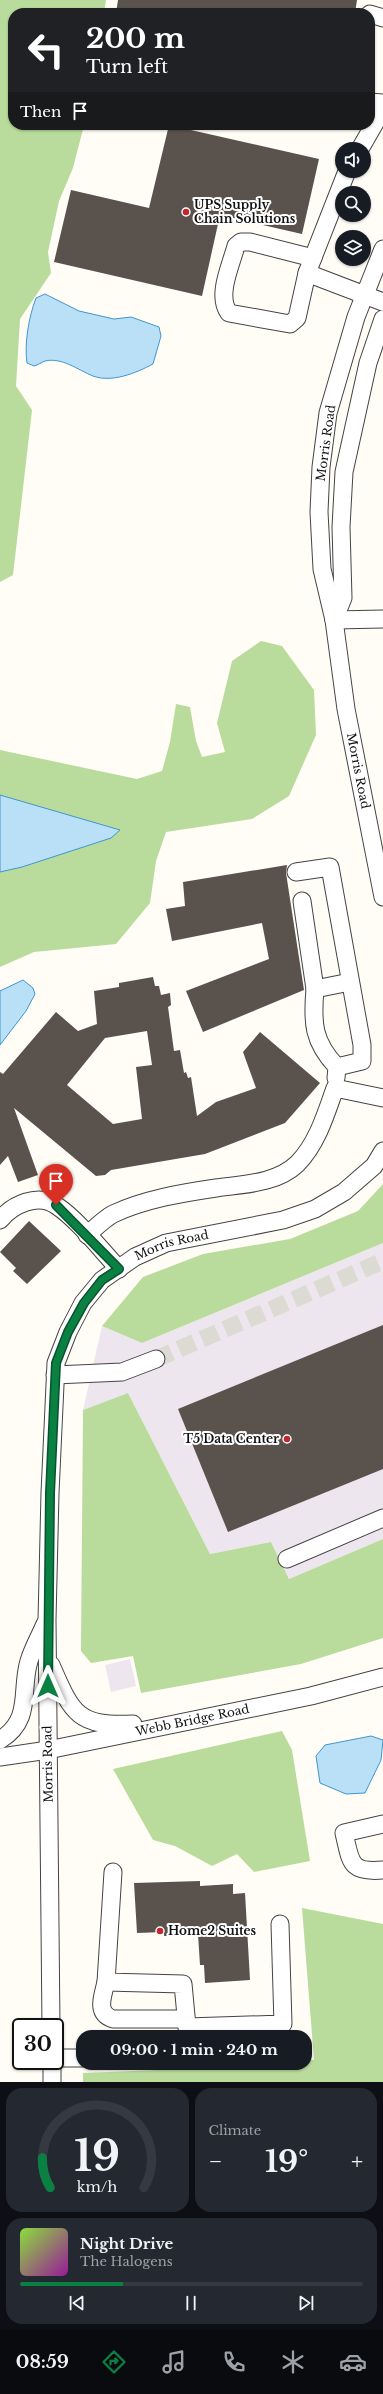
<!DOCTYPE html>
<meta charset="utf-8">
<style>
:root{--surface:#171b24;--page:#242831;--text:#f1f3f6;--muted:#9ea1a6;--line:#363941;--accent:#0b8043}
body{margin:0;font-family:"Libre Baskerville",serif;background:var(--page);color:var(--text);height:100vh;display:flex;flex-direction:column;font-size:15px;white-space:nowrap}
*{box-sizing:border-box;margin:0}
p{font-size:13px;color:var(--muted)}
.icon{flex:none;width:22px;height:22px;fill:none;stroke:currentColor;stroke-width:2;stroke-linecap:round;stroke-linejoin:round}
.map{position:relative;height:2082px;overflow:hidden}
.drawer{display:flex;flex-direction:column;gap:6px;padding:6px;background:#0d0f14;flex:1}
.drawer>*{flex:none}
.guide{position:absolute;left:8px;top:8px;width:367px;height:122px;border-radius:16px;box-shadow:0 1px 3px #0004;background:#202124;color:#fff;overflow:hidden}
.tools{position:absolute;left:335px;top:142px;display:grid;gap:8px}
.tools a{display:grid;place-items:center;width:36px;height:36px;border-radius:50%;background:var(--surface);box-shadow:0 1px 3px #0004;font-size:20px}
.speed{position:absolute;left:12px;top:2018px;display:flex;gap:8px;font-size:20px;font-weight:700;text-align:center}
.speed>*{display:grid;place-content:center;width:52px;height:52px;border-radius:50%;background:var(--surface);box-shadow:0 1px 3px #0004;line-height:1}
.speed .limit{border:2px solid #111;border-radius:6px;background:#fff;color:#111}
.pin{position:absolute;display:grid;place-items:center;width:34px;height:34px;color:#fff;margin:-41px -17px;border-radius:50% 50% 50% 0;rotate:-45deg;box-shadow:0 0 4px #0007}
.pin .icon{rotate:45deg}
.me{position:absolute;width:44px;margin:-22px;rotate:0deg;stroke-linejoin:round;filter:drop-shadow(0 0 3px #0008)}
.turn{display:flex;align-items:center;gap:14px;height:84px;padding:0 12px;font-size:18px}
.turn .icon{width:52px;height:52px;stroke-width:2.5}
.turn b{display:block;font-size:28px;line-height:34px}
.then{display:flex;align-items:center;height:38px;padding:0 12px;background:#0003;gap:8px;font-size:15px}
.big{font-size:30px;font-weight:700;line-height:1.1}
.drawer .card{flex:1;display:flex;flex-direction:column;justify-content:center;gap:6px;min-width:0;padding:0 14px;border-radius:16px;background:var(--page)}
.drawer .dial{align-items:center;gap:0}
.dial svg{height:104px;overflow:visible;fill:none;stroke:var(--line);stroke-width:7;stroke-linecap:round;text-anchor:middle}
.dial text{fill:var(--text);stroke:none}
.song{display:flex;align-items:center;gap:12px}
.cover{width:48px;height:48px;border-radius:6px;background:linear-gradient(135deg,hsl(90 70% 55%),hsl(300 70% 35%))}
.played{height:4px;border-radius:2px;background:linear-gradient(90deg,var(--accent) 30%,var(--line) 30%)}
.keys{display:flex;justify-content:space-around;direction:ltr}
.heat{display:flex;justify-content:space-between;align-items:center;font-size:22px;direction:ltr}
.drawer .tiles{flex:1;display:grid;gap:6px;grid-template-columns:1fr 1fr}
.card:last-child{grid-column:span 2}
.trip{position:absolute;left:76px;top:2030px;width:236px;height:40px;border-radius:16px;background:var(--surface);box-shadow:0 1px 3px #0004;font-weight:700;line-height:40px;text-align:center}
.dock{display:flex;height:64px;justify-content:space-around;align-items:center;background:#090b0e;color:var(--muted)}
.dock .icon{width:28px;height:28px}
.dock .on{color:var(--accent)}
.dock b{font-size:18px;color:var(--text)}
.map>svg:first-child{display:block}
.industrial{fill:#eee6ef}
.forest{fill:#b9dc9c}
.water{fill:#b9e0f7;stroke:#3f96cf}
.building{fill:#5a524d;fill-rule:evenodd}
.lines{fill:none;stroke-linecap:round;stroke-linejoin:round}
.minor-tunnel{stroke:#dbdad3;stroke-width:17;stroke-dasharray:17 8;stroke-linecap:butt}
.minor-casing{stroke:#444;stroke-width:19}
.minor{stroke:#fff;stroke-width:17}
.route-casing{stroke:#07532c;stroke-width:10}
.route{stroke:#0b8043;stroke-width:7}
.poi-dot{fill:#c4262e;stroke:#fff;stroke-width:1.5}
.labels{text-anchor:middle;stroke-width:4;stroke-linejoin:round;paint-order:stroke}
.poi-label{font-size:12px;font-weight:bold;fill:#111;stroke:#fff;text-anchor:start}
.street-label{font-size:12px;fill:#111;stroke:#fff}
</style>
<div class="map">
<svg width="383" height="2082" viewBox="0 0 383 2082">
<rect width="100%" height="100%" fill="#fffdf5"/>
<!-- industrial -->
<g class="industrial">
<path d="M383,1243V1539L289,1579L271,1542L210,1554L128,1393L83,1410L102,1326L142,1343Z"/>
<path d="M130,1659L136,1686L111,1692L105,1665Z"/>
</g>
<!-- forest -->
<g class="forest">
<path d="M0,0H106L104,13H13V125H84L73,168L59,201L48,252L51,273L20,319L16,386L32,410L13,575L0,582Z"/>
<path d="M261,641L282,646L314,690L316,735L289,796L252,819L166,832L156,861L150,903L116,944L34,952L0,967V750L137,779L162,771L170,742L176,704L190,707L196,741L202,757L225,752L217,723L232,661Z"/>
<path d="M383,1184V1243L142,1343L102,1326L143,1277L203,1254L290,1239L358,1211Z"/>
<path d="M128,1393L210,1554L271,1542L289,1579L383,1539V1638L301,1664L141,1693L133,1656L91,1663L81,1651L83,1410Z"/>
<path d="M282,1731L292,1750L310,1861L254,1872L237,1854L212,1866L175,1846L153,1840L113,1769Z"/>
<path d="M302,1908L383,1924V2082H83V2073L184,2069L189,2063H305V2059L314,2060Z"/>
</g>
<!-- water -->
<g class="water">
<path d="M45,294L79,311L114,319L131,317L159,327L161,336L153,364C136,373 112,383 93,376C78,370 62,357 45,361C42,362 38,365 34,366L27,363C24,344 29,316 36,298Z"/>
<path d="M0,795L120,830L111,838L22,867L0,872Z"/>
<path d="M23,980L33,988L35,994L26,1011L0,1045V991Z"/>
<path d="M371,1736L383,1740L381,1760L365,1793L346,1794L320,1783L316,1756L325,1745Z"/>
</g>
<!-- building -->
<g class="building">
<path d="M118,0H357L355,13H116Z"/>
<path d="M169,125H183L182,128L319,159L302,234L220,215L202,296L54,262L71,190L149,208Z"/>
<path d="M287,865L286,873L304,990L203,1032L186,991L269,959L262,923L172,941L166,909L185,906L183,882Z"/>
<path d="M153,977L155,986H159L161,995L170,993L171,1005L168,1007L174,1051L180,1050L184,1073L186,1072L188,1078L191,1077L197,1116L216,1102L256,1088L243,1052L260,1032L320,1083L285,1123L205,1154L111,1170L105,1175L96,1176L14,1108L38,1175L18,1182L8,1156L0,1165V1072L3,1074L56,1012L78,1031L97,1024L94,991L119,987V983ZM147,1031L152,1065L136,1067L142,1119L113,1124L67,1085L105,1038Z"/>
<path d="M29,1221L61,1251L27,1284L13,1271L16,1268L0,1252Z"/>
<path d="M383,1325V1469L228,1532L178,1409Z"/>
<path d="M200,1881V1886L233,1884V1894L245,1893L250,1980L205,1983L204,1965H200L198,1934L164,1936V1932L137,1933L134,1883Z"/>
</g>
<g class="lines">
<!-- minor-tunnel -->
<path class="minor-tunnel" d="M156,1359L383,1261"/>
<defs>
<g id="minor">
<path d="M370,14L383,18"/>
<path d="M370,102L383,103"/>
<path d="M360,149L383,109"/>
<path d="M347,171L307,273L383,302"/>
<path id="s1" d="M383,249L356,317L328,413L321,467L319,512L322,569L334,620L346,709L383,897"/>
<path d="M307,273L297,318L290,324L229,313C216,296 231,265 236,246L241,242H250L313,258"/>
<path d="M334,620L343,598L341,527L344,472L368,363L383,319"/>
<path d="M334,620L383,619"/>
<path d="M296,872L330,867L362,1045V1061L337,1067"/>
<path d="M302,901L315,989L350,982"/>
<path d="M315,989C312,1023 313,1042 337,1067L336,1078"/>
<path d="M0,1220C12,1205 38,1192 57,1206C78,1220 101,1250 119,1269"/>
<path d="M87,1235C95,1228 104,1219 113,1214C145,1199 182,1193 216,1188C243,1184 276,1184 297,1164C317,1144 326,1114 335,1088L383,1098"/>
<path d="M55,1375L122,1372L156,1359"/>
<path d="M287,1559L383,1518"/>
<path d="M51,1665C72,1713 77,1727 133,1724"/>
<path d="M0,1740C33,1720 20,1690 29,1661C33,1648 40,1636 45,1624"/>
<path id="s2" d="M0,1757L48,1750L311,1696L383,1677"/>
<path d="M383,1824L344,1833C351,1862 349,1873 383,1870"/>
<path d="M113,1872L106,1982L183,1984L188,2037"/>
<path d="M106,1982C103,1996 95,2013 113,2019H186"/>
<path id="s3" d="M51,2027L47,1620L50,1493L56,1363L68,1332L83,1303L102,1280L135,1257L166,1243L283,1220L315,1209L344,1192L374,1166L383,1151"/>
<path d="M187,2027L283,2024L280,1924"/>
<path d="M55,2058H83"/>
<path d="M52,2061V2082"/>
</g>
</defs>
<!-- minor casing -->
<use href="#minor" class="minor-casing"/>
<!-- minor -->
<use href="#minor" class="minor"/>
</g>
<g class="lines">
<defs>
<path id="route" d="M48,1686L50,1493L56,1363L68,1332L84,1303L102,1280L119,1269L56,1205"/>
</defs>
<!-- route casing -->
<use href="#route" class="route-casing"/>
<!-- route -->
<use href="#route" class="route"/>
</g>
<!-- markers -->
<g class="poi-dot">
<circle cx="186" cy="212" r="4"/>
<circle cx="287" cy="1439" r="4"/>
<circle cx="160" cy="1931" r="4"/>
</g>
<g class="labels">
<!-- poi labels -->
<g class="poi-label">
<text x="194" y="209">UPS Supply<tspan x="194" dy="14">Chain Solutions</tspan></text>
<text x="279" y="1443" text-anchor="end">T5 Data Center</text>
<text x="168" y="1935">Home2 Suites</text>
</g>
<!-- street labels -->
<g class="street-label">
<text transform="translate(326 443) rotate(-82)" y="4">Morris Road</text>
<text dy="4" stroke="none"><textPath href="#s1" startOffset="535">Morris Road</textPath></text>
<text dy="4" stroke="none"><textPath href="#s3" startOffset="839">Morris Road</textPath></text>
<text dy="4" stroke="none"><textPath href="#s2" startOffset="196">Webb Bridge Road</textPath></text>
<text transform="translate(48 1764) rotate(-91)" y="4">Morris Road</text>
</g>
</g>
</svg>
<div class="tools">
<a><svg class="icon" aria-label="sound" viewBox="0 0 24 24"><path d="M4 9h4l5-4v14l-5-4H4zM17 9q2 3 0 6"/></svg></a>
<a><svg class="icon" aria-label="search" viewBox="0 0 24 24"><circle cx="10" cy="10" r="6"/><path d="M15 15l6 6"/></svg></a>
<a><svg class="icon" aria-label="layers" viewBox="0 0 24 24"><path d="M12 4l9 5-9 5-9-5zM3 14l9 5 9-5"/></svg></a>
</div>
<div class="speed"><div class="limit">30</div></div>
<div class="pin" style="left:56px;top:1205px;background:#d93025"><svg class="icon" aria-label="arrive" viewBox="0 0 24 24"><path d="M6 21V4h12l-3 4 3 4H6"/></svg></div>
<svg class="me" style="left:48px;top:1686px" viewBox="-20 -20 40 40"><path d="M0-17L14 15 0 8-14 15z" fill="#0b8043" stroke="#fff" stroke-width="4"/></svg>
<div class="trip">09:00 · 1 min · 240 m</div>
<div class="guide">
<div class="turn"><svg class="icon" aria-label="left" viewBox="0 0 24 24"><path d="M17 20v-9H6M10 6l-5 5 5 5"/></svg><div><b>200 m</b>Turn left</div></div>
<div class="then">Then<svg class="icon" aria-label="arrive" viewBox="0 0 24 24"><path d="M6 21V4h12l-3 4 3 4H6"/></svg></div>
</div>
</div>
<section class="drawer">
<div class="tiles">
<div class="card dial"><svg viewBox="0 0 100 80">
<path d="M14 69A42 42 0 1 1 86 69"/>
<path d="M14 69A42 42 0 0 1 8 46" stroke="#0b8043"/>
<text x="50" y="56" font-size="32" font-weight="700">19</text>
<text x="50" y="72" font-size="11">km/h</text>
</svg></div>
<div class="card"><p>Climate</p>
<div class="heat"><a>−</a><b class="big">19°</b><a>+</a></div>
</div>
<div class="card">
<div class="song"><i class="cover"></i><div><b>Night Drive</b><p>The Halogens</p></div></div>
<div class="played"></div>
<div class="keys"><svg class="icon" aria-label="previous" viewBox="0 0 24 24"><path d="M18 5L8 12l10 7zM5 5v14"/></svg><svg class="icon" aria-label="pause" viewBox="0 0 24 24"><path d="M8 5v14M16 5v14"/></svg><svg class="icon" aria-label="next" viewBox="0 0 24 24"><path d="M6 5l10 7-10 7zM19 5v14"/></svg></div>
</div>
</div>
</section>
<nav class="dock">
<b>08:59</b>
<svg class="icon on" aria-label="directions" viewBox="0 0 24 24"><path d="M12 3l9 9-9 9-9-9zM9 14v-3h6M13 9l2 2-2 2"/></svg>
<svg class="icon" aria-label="music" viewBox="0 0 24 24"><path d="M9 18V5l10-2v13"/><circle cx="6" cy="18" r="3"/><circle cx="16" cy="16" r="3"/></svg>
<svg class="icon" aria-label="phone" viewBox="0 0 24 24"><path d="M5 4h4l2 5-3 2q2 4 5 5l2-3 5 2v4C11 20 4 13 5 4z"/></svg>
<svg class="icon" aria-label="climate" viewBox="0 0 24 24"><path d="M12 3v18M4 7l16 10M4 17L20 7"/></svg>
<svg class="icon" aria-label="car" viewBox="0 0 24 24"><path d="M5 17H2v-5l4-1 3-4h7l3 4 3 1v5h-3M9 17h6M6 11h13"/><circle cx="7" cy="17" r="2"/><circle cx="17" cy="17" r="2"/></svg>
</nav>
